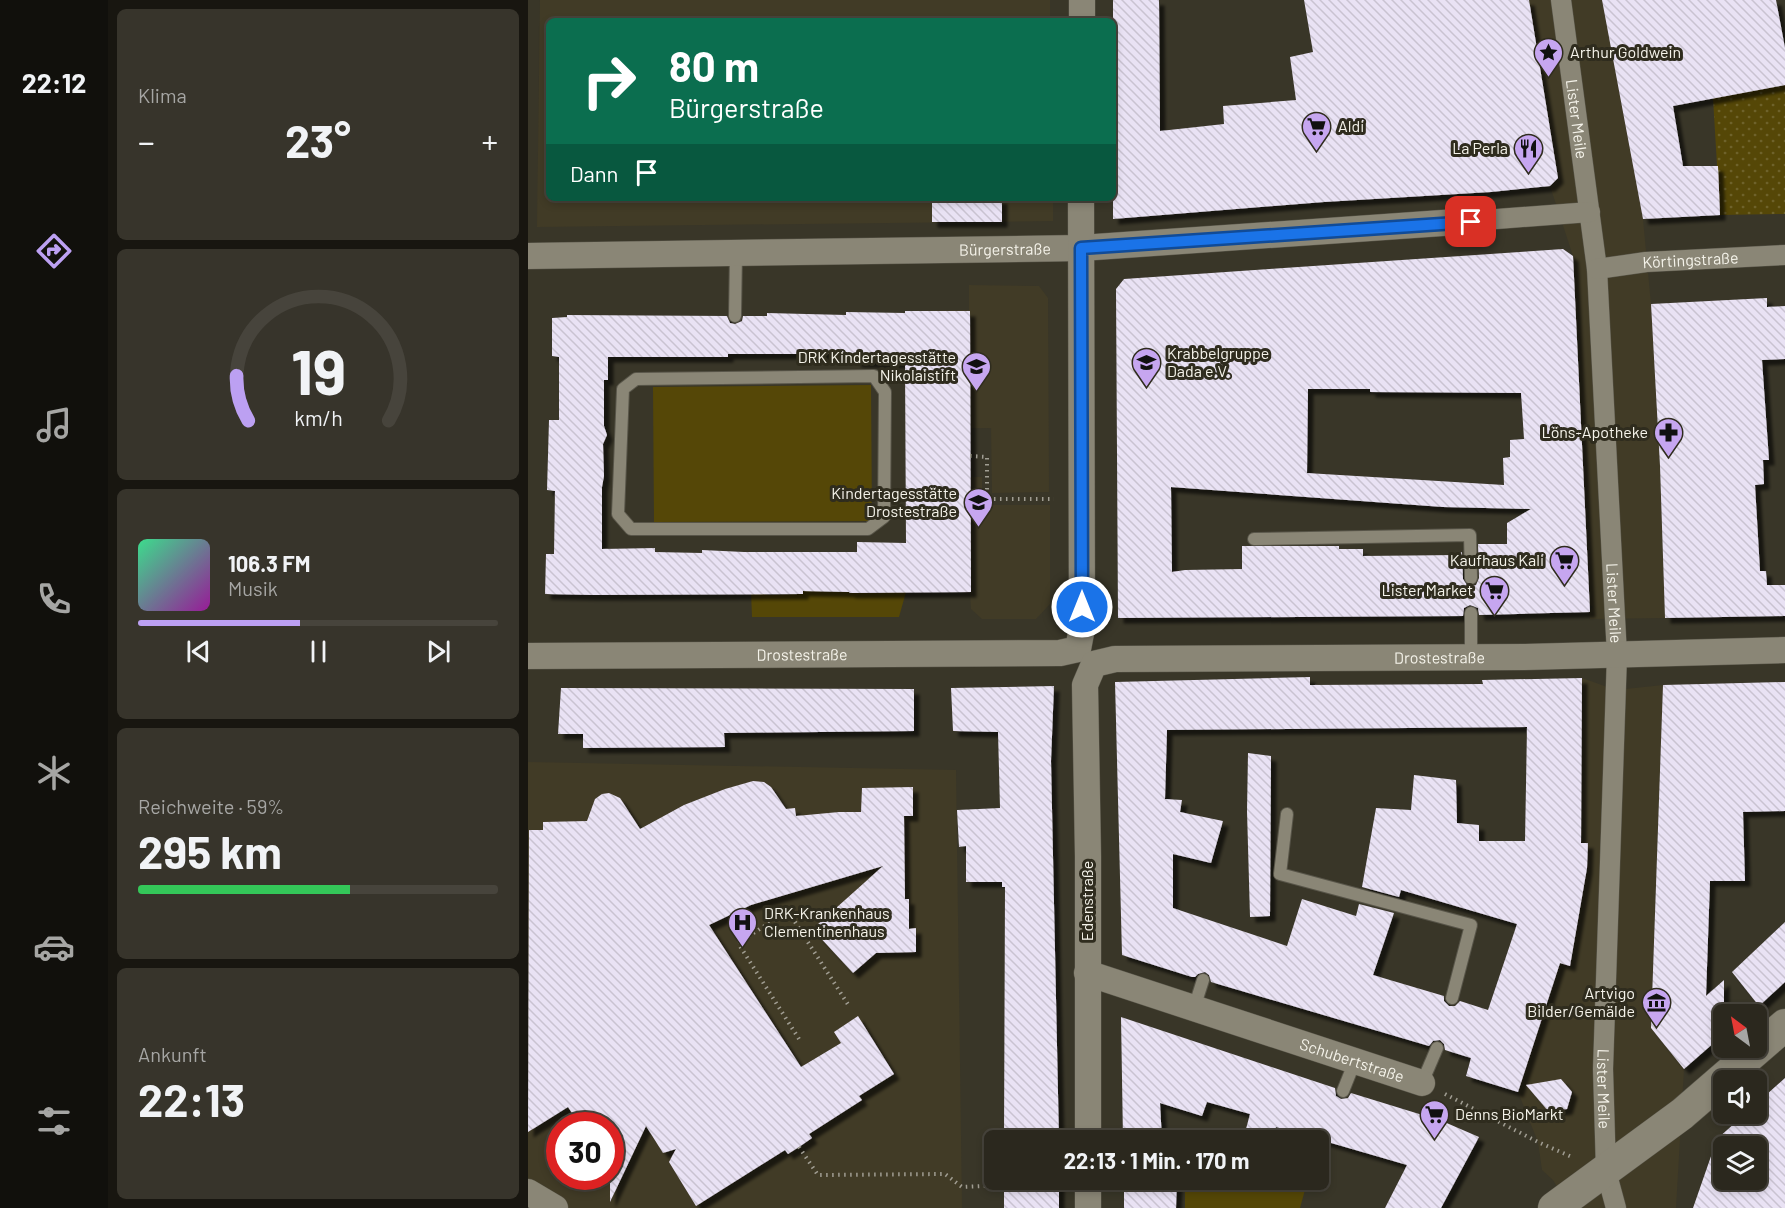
<!DOCTYPE html>
<html lang="de">
<meta charset="utf-8">
<style>
:root{--surface:#2b281e;--page:#37342b;--text:#f1f3f6;--muted:#a6a6a4;--line:#47443c;--accent:#bca0f2}
body{margin:0;font-family:Barlow,sans-serif;background:var(--page);color:var(--text);height:100vh;display:flex;flex-direction:column;font-size:22px;white-space:nowrap}
*{box-sizing:border-box;margin:0}
p{font-size:20px;color:var(--muted)}
.icon{flex:none;width:33px;height:33px;fill:none;stroke:currentColor;stroke-width:2;stroke-linecap:round;stroke-linejoin:round}
.map{position:relative;flex:1;overflow:hidden}
.panel{display:flex;flex-direction:column;gap:9px;padding:9px;background:#181610;width:420px}
.panel>*{flex:none}
.guide{position:absolute;left:18px;top:18px;width:570px;height:183px;border-radius:9px;box-shadow:0 3px 9px #0003,0 0 0 2px var(--line);background:#0b6e4f;color:#fff;overflow:hidden}
.needle{width:39px;rotate:328deg}
.fabs{position:absolute;left:1185px;top:1004px;display:grid;gap:12px}
.fabs a{display:grid;place-items:center;width:54px;height:54px;border-radius:9px;background:var(--surface);box-shadow:0 3px 9px #0003,0 0 0 2px var(--line);font-size:30px}
.speed{position:absolute;left:18px;top:1112px;display:flex;gap:12px;font-size:30px;font-weight:700;text-align:center}
.speed>*{display:grid;place-content:center;width:78px;height:78px;border-radius:50%;background:var(--surface);box-shadow:0 3px 9px #0003,0 0 0 2px var(--line);line-height:1}
.speed .limit{border:9px solid #d22;background:#fff;color:#111}
.pin{position:absolute;display:grid;place-items:center;width:51px;height:51px;color:#fff;margin:-26px;border-radius:12px;box-shadow:0 3px 9px #0006}
.me{position:absolute;width:66px;margin:-33px;rotate:0deg;stroke-linejoin:round;filter:drop-shadow(0 0 4px #0008)}
.turn{display:flex;align-items:center;gap:21px;height:126px;padding:0 24px;font-size:27px}
.turn .icon{width:78px;height:78px;stroke-width:2.5}
.turn b{display:block;font-size:42px;line-height:51px}
.then{display:flex;align-items:center;height:57px;padding:0 24px;background:#0003;gap:12px;font-size:22px}
.big{font-size:45px;font-weight:700;line-height:1.1}
.panel .tile{flex:1;display:flex;flex-direction:column;justify-content:center;gap:9px;min-width:0;padding:0 21px;border-radius:9px;background:var(--page)}
.panel .dial{align-items:center;gap:0}
.dial svg{height:156px;overflow:visible;fill:none;stroke:var(--line);stroke-width:7;stroke-linecap:round;text-anchor:middle}
.dial text{fill:var(--text);stroke:none}
.song{display:flex;align-items:center;gap:18px}
.cover{width:72px;height:72px;border-radius:9px;background:linear-gradient(135deg,hsl(150 70% 55%),hsl(300 70% 35%))}
.played{height:6px;border-radius:3px;background:linear-gradient(90deg,var(--accent) 45%,var(--line) 45%)}
.keys{display:flex;justify-content:space-around;direction:ltr}
.heat{display:flex;justify-content:space-between;align-items:center;font-size:33px;direction:ltr}
.charge{height:9px;border-radius:4px;background:linear-gradient(90deg,#34c759 59%,var(--line) 0)}
.trip{position:absolute;left:456px;top:1130px;width:345px;height:60px;border-radius:9px;background:var(--surface);box-shadow:0 3px 9px #0003,0 0 0 2px var(--line);font-weight:700;line-height:60px;text-align:center}
main{display:flex;flex:1;min-height:0}
.dock{display:flex;flex-direction:column;width:108px;justify-content:space-around;align-items:center;background:#11100c;color:var(--muted)}
.dock .icon{width:42px;height:42px}
.dock .active{color:var(--accent)}
.dock b{font-size:27px;color:var(--text)}
.map>svg:first-child{display:block}
.built{fill:#413b26;fill-rule:evenodd}
.park{fill:url(#park-dots)}
.garden{fill:#554707}
.building{fill:url(#building-back-hatch);fill-rule:evenodd;filter:url(#shadow)}
.lines{fill:none;stroke-linecap:round;stroke-linejoin:round}
.service-casing{stroke:#585549;stroke-width:14}
.pedestrian-casing{stroke:#585549;stroke-width:21}
.minor-casing{stroke:#585549;stroke-width:27}
.tertiary-casing{stroke:#585549;stroke-width:33}
.path{stroke:#a09d92;stroke-width:4;stroke-dasharray:1.5 4.5;stroke-linecap:butt}
.service{stroke:#8a8676;stroke-width:12}
.pedestrian{stroke:#8a8676;stroke-width:20}
.minor{stroke:#8a8676;stroke-width:26}
.tertiary{stroke:#8a8676;stroke-width:32}
.route-casing{stroke:#114b97;stroke-width:15}
.route{stroke:#1a73e8;stroke-width:10}
.labels{text-anchor:middle;stroke-width:6;stroke-linejoin:round;paint-order:stroke}
.poi-label{font-size:16px;fill:#f5f3ea;stroke:#2f2c1e;text-anchor:end}
.street-label{font-size:16px;fill:#f5f3ea;stroke:#2f2c1e}
</style>
<main>
<nav class="dock">
<b>22:12</b>
<svg class="icon active" aria-label="directions" viewBox="0 0 24 24"><path d="M12 3l9 9-9 9-9-9zM9 14v-3h6M13 9l2 2-2 2"/></svg>
<svg class="icon" aria-label="music" viewBox="0 0 24 24"><path d="M9 18V5l10-2v13"/><circle cx="6" cy="18" r="3"/><circle cx="16" cy="16" r="3"/></svg>
<svg class="icon" aria-label="phone" viewBox="0 0 24 24"><path d="M5 4h4l2 5-3 2q2 4 5 5l2-3 5 2v4C11 20 4 13 5 4z"/></svg>
<svg class="icon" aria-label="climate" viewBox="0 0 24 24"><path d="M12 3v18M4 7l16 10M4 17L20 7"/></svg>
<svg class="icon" aria-label="car" viewBox="0 0 24 24"><path d="M5 17H2v-5l4-1 3-4h7l3 4 3 1v5h-3M9 17h6M6 11h13"/><circle cx="7" cy="17" r="2"/><circle cx="17" cy="17" r="2"/></svg>
<svg class="icon" aria-label="filters" viewBox="0 0 24 24"><path d="M4 7h16M4 17h16"/><circle cx="9" cy="7" r="2"/><circle cx="15" cy="17" r="2"/></svg>
</nav>
<section class="panel">
<div class="tile"><p>Klima</p>
<div class="heat"><a>−</a><b class="big">23°</b><a>+</a></div>
</div>
<div class="tile dial"><svg viewBox="0 0 100 80">
<path d="M14 69A42 42 0 1 1 86 69"/>
<path d="M14 69A42 42 0 0 1 8 46" stroke="#bca0f2"/>
<text x="50" y="56" font-size="32" font-weight="700">19</text>
<text x="50" y="72" font-size="11">km/h</text>
</svg></div>
<div class="tile">
<div class="song"><i class="cover"></i><div><b>106.3 FM</b><p>Musik</p></div></div>
<div class="played"></div>
<div class="keys"><svg class="icon" aria-label="previous" viewBox="0 0 24 24"><path d="M18 5L8 12l10 7zM5 5v14"/></svg><svg class="icon" aria-label="pause" viewBox="0 0 24 24"><path d="M8 5v14M16 5v14"/></svg><svg class="icon" aria-label="next" viewBox="0 0 24 24"><path d="M6 5l10 7-10 7zM19 5v14"/></svg></div>
</div>
<div class="tile"><p>Reichweite · 59%</p><b class="big">295 km</b><div class="charge"></div></div>
<div class="tile"><p>Ankunft</p><b class="big">22:13</b></div>
</section>
<div class="map">
<svg width="1257" height="1208" viewBox="0 0 1257 1208">
<defs>
<pattern id="park-dots" width="8" height="8" patternUnits="userSpaceOnUse" patternTransform="scale(1.5)"><rect width="8" height="8" fill="#554707"/><path d="M2 2h.1M6 6h.1" fill="none" stroke="#6e622b" stroke-width="1.8" stroke-linecap="round"/></pattern>
<pattern id="building-back-hatch" width="6" height="6" patternUnits="userSpaceOnUse" patternTransform="scale(1.5)"><rect width="6" height="6" fill="#e9e2f4"/><path d="M-1 5l2 2M0 0l6 6M5-1l2 2" fill="none" stroke="#c9c3d1"/></pattern>
<filter id="shadow"><feDropShadow dx="5.5" dy="5.5" stdDeviation="1.5" flood-color="#0009"/></filter>
</defs>
<rect width="100%" height="100%" fill="#393628"/>
<!-- built -->
<g class="built">
<path d="M12,0H522V21H21V198H525V221L9,227Z"/>
<path d="M1001,0H1074L1115,219L1123,304L1132,466L1137,618L1062,619L1061,611L1065,607L1061,604L1058,556L1045,256L1022,186L1030,178Z"/>
<path d="M441,285L511,286L520,298L521,492L464,493L463,428L377,429V311L441,310Z"/>
<path d="M454,477V505H522V604L508,619H454L443,609L442,592H378V478Z"/>
<path d="M1054,678L1088,690L1135,685L1123,1028L1156,1069L1148,1208H1042L1025,1180L1014,1170L1010,1142L990,1092L1053,867Z"/>
<path d="M0,762L428,770L434,1208H27L0,1192ZM32,1125H82V1176H32Z"/>
</g>
<!-- park -->
<path class="park" d="M1257,85V214L1192,215L1185,98Z"/>
<!-- garden -->
<g class="garden">
<path d="M343,385L344,521L126,522L125,387Z"/>
<path d="M275,591L321,592L322,593H354V591L378,592L371,617H224L223,592L242,595L275,594Z"/>
<path d="M657,1179H780L772,1208H657Z"/>
</g>
<!-- building -->
<g class="building">
<path d="M585,0H631L632,131L696,124L695,106L768,100L762,57L785,52L776,0H1001L1030,178L1022,186L963,192L796,202L585,219Z"/>
<path d="M1074,0H1248L1257,48V85L1145,106L1155,166H1190L1192,215L1115,219Z"/>
<rect x="404" y="198" width="70" height="24"/>
<path d="M1035,249L1045,256L1062,612L951,615L950,608L942,605L936,608L935,616L590,618L588,289L596,279ZM780,389H842V392L993,393L996,439L982,440V457L975,458L976,485L779,473ZM643,487L915,507L1003,509L979,523V544H950L951,578L948,585L944,586L939,585L935,579L934,552L929,555L835,556V549H811V546H714V569L657,570L644,572Z"/>
<path d="M1239,298V307L1257,306V359L1234,360L1241,460H1235L1236,484L1227,485L1232,571H1238L1239,585H1257V616L1137,618L1132,466L1123,304Z"/>
<path d="M377,311H442L443,592L322,593L321,592L275,591V594L65,595L17,594L18,554H26L27,491L19,490L21,420H31V357L24,356V318L39,317V315L199,316L202,323L207,324L214,321L215,316H239V313L318,315V312L377,313ZM200,354H327L328,362L377,363L378,543L329,542V552H216L174,550V553L127,552V548L74,549V487L76,476L75,444L79,435L76,426V380H80V357H200Z"/>
<path d="M782,677V685L955,684L954,680L1054,678L1053,843H1060L1059,868L1042,966L1032,963L990,1092L938,1076L943,1058L917,1050L916,1044L912,1040L905,1041L901,1046L683,982L681,975L677,972L670,974L667,977H664L594,955L587,682ZM999,727L997,841H951V825L929,823L928,780L886,775L883,810L848,808L834,887L871,897L873,890L989,924L960,1010L932,1001L927,1006H921L916,1001V996L845,975L866,913L831,904L828,916L774,899L759,946L645,908V854L683,863L695,821L652,812L654,800L637,799L639,730Z"/>
<path d="M1257,682V811L1215,812L1217,881H1182L1178,996L1196,980V1034L1156,1069L1123,1028L1135,685Z"/>
<path d="M526,686L523,761L531,1140H476L477,887H474V882H438V846L431,847L429,810L472,808L470,732L425,731L423,688Z"/>
<path d="M33,688L386,689V731L196,733L197,747L55,748V734H30Z"/>
<path d="M720,753L743,756L742,916L722,917L719,811Z"/>
<path d="M225,781L236,782L243,787L258,809L267,808L268,816L311,812H333L334,788L385,787V816H376L377,899H381V929L388,928V952L348,953L325,973L289,934L294,930L289,925L355,866L223,905L181,925L273,1067L313,1043L306,1032L330,1016L366,1074L331,1096L334,1100L281,1134L284,1138L271,1147L260,1154L257,1150L168,1206L141,1162L148,1149L135,1153L118,1126L82,1202V1125H52L40,1107L0,1132L1,830H15V822L59,821L67,799L74,794L81,793L92,798L112,829L156,805L197,789Z"/>
<path d="M1257,922V982L1231,1006L1204,972Z"/>
<path d="M593,1017L807,1088L808,1096L813,1099L820,1098L823,1093L914,1121L951,1137L913,1208H857L879,1165L748,1127L744,1140H715L722,1114L679,1102L674,1116L632,1103L634,1140H595Z"/>
<path d="M1257,1078V1208H1165L1189,1139L1218,1113H1228V1104ZM1196,1146H1228V1179H1196Z"/>
<path d="M1033,1079L1044,1092L1039,1109L1021,1112L998,1085Z"/>
<rect x="476" y="1179" width="55" height="29"/>
<path d="M596,1179H649L648,1208H596Z"/>
</g>
<g class="lines">
<defs>
<g id="service">
<path d="M207,316L208,253"/>
<path d="M346,376L357,392L356,517L340,529H103L90,514L95,389L108,379Z"/>
<path d="M726,539L942,535L943,578"/>
<path d="M943,657V613"/>
<path d="M759,814L752,874L943,925L924,998"/>
<path d="M666,1008L675,980"/>
<path d="M894,1083L909,1048"/>
<path d="M815,1091L827,1061"/>
</g>
<g id="pedestrian">
<path id="s1" d="M1033,0L1069,269L1087,618L1089,655L1075,1069L1078,1171L1088,1208"/>
<path d="M943,221L1062,212"/>
<path id="s2" d="M1069,269L1118,262L1257,255"/>
</g>
<g id="minor">
<path d="M554,21V0"/>
<path id="s3" d="M0,256L553,248L943,221"/>
<path id="s4" d="M0,656L532,653L550,649L554,628L553,198"/>
<path id="s5" d="M559,973L894,1083"/>
<path id="s6" d="M560,1140V856L557,685L566,664L587,659L997,657L1257,650"/>
<path d="M560,1179V1208"/>
<path d="M0,1192L27,1208"/>
</g>
<path id="tertiary" d="M1026,1208L1154,1114L1257,1025"/>
</defs>
<!-- service casing -->
<use href="#service" class="service-casing"/>
<!-- pedestrian casing -->
<use href="#pedestrian" class="pedestrian-casing"/>
<!-- minor casing -->
<use href="#minor" class="minor-casing"/>
<!-- tertiary casing -->
<use href="#tertiary" class="tertiary-casing"/>
<!-- path -->
<g class="path">
<path d="M442,456L459,457V499H526"/>
<path d="M271,1039L210,943L260,911L321,1006"/>
<path d="M917,1094L1010,1142L1044,1157"/>
<path d="M271,1147L290,1175L417,1174L434,1187L476,1185"/>
</g>
<!-- service -->
<use href="#service" class="service"/>
<!-- pedestrian -->
<use href="#pedestrian" class="pedestrian"/>
<!-- minor -->
<use href="#minor" class="minor"/>
<!-- tertiary -->
<use href="#tertiary" class="tertiary"/>
</g>
<g class="lines">
<defs>
<path id="route" d="M554,607L553,248L943,222"/>
</defs>
<!-- route casing -->
<use href="#route" class="route-casing"/>
<!-- route -->
<use href="#route" class="route"/>
</g>
<!-- icons -->
<defs>
<symbol id="sight-pin" viewBox="-11 -11 22 30"><path d="M0 17L-7.5 6A9.5 9.5 0 1 1 7.5 6Z" fill="#c6a6f0" stroke="#2f2c1e"/><path d="M0-6L1.8-2.2L6-1.7L2.9 1.2L3.7 5.4L0 3.3L-3.7 5.4L-2.9 1.2L-6-1.7L-1.8-2.2Z" fill="#111"/></symbol>
<symbol id="supermarket-pin" viewBox="-11 -11 22 30"><path d="M0 17L-7.5 6A9.5 9.5 0 1 1 7.5 6Z" fill="#c6a6f0" stroke="#2f2c1e"/><path d="M-6-5.5h2.5l.6 2H6L4.5 2H-2.5L-4.4-4H-6ZM-1.5 3.2a1.3 1.3 0 1 0 .1 0ZM3 3.2a1.3 1.3 0 1 0 .1 0Z" fill="#111"/></symbol>
<symbol id="restaurant-pin" viewBox="-11 -11 22 30"><path d="M0 17L-7.5 6A9.5 9.5 0 1 1 7.5 6Z" fill="#c6a6f0" stroke="#2f2c1e"/><path d="M-5-6h1v4h1v-4h1v4h1v-4h1v5L-1.5 .5V6h-2V.5L-5-1ZM5-6V6H3V1.5H1.5Q1.5-4 5-6Z" fill="#111"/></symbol>
<symbol id="school-pin" viewBox="-11 -11 22 30"><path d="M0 17L-7.5 6A9.5 9.5 0 1 1 7.5 6Z" fill="#c6a6f0" stroke="#2f2c1e"/><path d="M0-5L7-2L0 1L-7-2ZM-4 1L0 2.5L4 1V4Q0 6-4 4Z" fill="#111"/></symbol>
<symbol id="pharmacy-pin" viewBox="-11 -11 22 30"><path d="M0 17L-7.5 6A9.5 9.5 0 1 1 7.5 6Z" fill="#c6a6f0" stroke="#2f2c1e"/><path d="M-2-6h4v4h4v4h-4v4h-4v-4h-4v-4h4Z" fill="#111"/></symbol>
<symbol id="hospital-pin" viewBox="-11 -11 22 30"><path d="M0 17L-7.5 6A9.5 9.5 0 1 1 7.5 6Z" fill="#c6a6f0" stroke="#2f2c1e"/><path d="M-5-5h3v3.5h4V-5h3V5h-3V1.5h-4V5h-3Z" fill="#111"/></symbol>
<symbol id="museum-pin" viewBox="-11 -11 22 30"><path d="M0 17L-7.5 6A9.5 9.5 0 1 1 7.5 6Z" fill="#c6a6f0" stroke="#2f2c1e"/><path d="M0-6L6-3V-2H-6V-3ZM-5-1h2V3h-2ZM-1-1h2V3h-2ZM3-1h2V3H3ZM-6 4H6V6H-6Z" fill="#111"/></symbol>
</defs>
<g fill-rule="evenodd">
<use href="#sight-pin" x="1004" y="36" width="33" height="45"/>
<use href="#supermarket-pin" x="772" y="110" width="33" height="45"/>
<use href="#restaurant-pin" x="984" y="132" width="33" height="45"/>
<use href="#school-pin" x="602" y="346" width="33" height="45"/>
<use href="#school-pin" x="432" y="350" width="33" height="45"/>
<use href="#pharmacy-pin" x="1124" y="416" width="33" height="45"/>
<use href="#school-pin" x="434" y="486" width="33" height="45"/>
<use href="#supermarket-pin" x="1020" y="544" width="33" height="45"/>
<use href="#supermarket-pin" x="950" y="574" width="33" height="45"/>
<use href="#hospital-pin" x="198" y="906" width="33" height="45"/>
<use href="#museum-pin" x="1112" y="986" width="33" height="45"/>
<use href="#supermarket-pin" x="890" y="1098" width="33" height="45"/>
</g>
<g class="labels">
<!-- poi labels -->
<g class="poi-label">
<text x="1042" y="58" text-anchor="start">Arthur Goldwein</text>
<text x="810" y="132" text-anchor="start">Aldi</text>
<text x="980" y="154">La Perla</text>
<text x="639" y="359" text-anchor="start">Krabbelgruppe<tspan x="639" dy="18">Dada e.V.</tspan></text>
<text x="428" y="363">DRK Kindertagesstätte<tspan x="428" dy="18">Nikolaistift</tspan></text>
<text x="1120" y="438">Löns-Apotheke</text>
<text x="429" y="499">Kindertagesstätte<tspan x="429" dy="18">Drostestraße</tspan></text>
<text x="1016" y="566">Kaufhaus Kali</text>
<text x="945" y="596">Lister Market</text>
<text x="236" y="919" text-anchor="start">DRK-Krankenhaus<tspan x="236" dy="18">Clementinenhaus</tspan></text>
<text x="1107" y="999">Artvigo<tspan x="1107" dy="18">Bilder/Gemälde</tspan></text>
<text x="927" y="1120" text-anchor="start">Denns BioMarkt</text>
</g>
<!-- street labels -->
<g class="street-label">
<text dy="6" stroke="none"><textPath href="#s1" startOffset="120">Lister Meile</textPath></text>
<text dy="6" stroke="none"><textPath href="#s3" startOffset="477">Bürgerstraße</textPath></text>
<text dy="6" stroke="none"><textPath href="#s2" startOffset="94">Körtingstraße</textPath></text>
<text dy="6" stroke="none"><textPath href="#s1" startOffset="606">Lister Meile</textPath></text>
<text dy="6" stroke="none"><textPath href="#s4" startOffset="274">Drostestraße</textPath></text>
<text dy="6" stroke="none"><textPath href="#s6" startOffset="824">Drostestraße</textPath></text>
<text transform="translate(559 901) rotate(-90)" y="6">Edenstraße</text>
<text dy="6" stroke="none"><textPath href="#s5" startOffset="279">Schubertstraße</textPath></text>
<text dy="6" stroke="none"><textPath href="#s1" startOffset="1092">Lister Meile</textPath></text>
</g>
</g>
</svg>
<div class="fabs">
<a><svg class="needle" viewBox="-14 -14 28 28"><path d="M0-13l5 13h-10z" fill="#e53935"/><path d="M0 13l5-13h-10z" fill="#a6a6a4"/></svg></a>
<a><svg class="icon" aria-label="sound" viewBox="0 0 24 24"><path d="M4 9h4l5-4v14l-5-4H4zM17 9q2 3 0 6"/></svg></a>
<a><svg class="icon" aria-label="layers" viewBox="0 0 24 24"><path d="M12 4l9 5-9 5-9-5zM3 14l9 5 9-5"/></svg></a>
</div>
<div class="speed"><div class="limit">30</div></div>
<div class="pin" style="left:943px;top:222px;background:#d93025"><svg class="icon" aria-label="arrive" viewBox="0 0 24 24"><path d="M6 21V4h12l-3 4 3 4H6"/></svg></div>
<svg class="me" style="left:554px;top:607px" viewBox="-20 -20 40 40"><circle r="17" fill="#1a73e8" stroke="#fff" stroke-width="3"/><path d="M0-11L8 9 0 5-8 9z" fill="#fff"/></svg>
<div class="trip">22:13 · 1 Min. · 170 m</div>
<div class="guide">
<div class="turn"><svg class="icon" aria-label="right" viewBox="0 0 24 24"><path d="M7 20v-9h11M14 6l5 5-5 5"/></svg><div><b>80 m</b>Bürgerstraße</div></div>
<div class="then">Dann<svg class="icon" aria-label="arrive" viewBox="0 0 24 24"><path d="M6 21V4h12l-3 4 3 4H6"/></svg></div>
</div>
</div>
</main>
